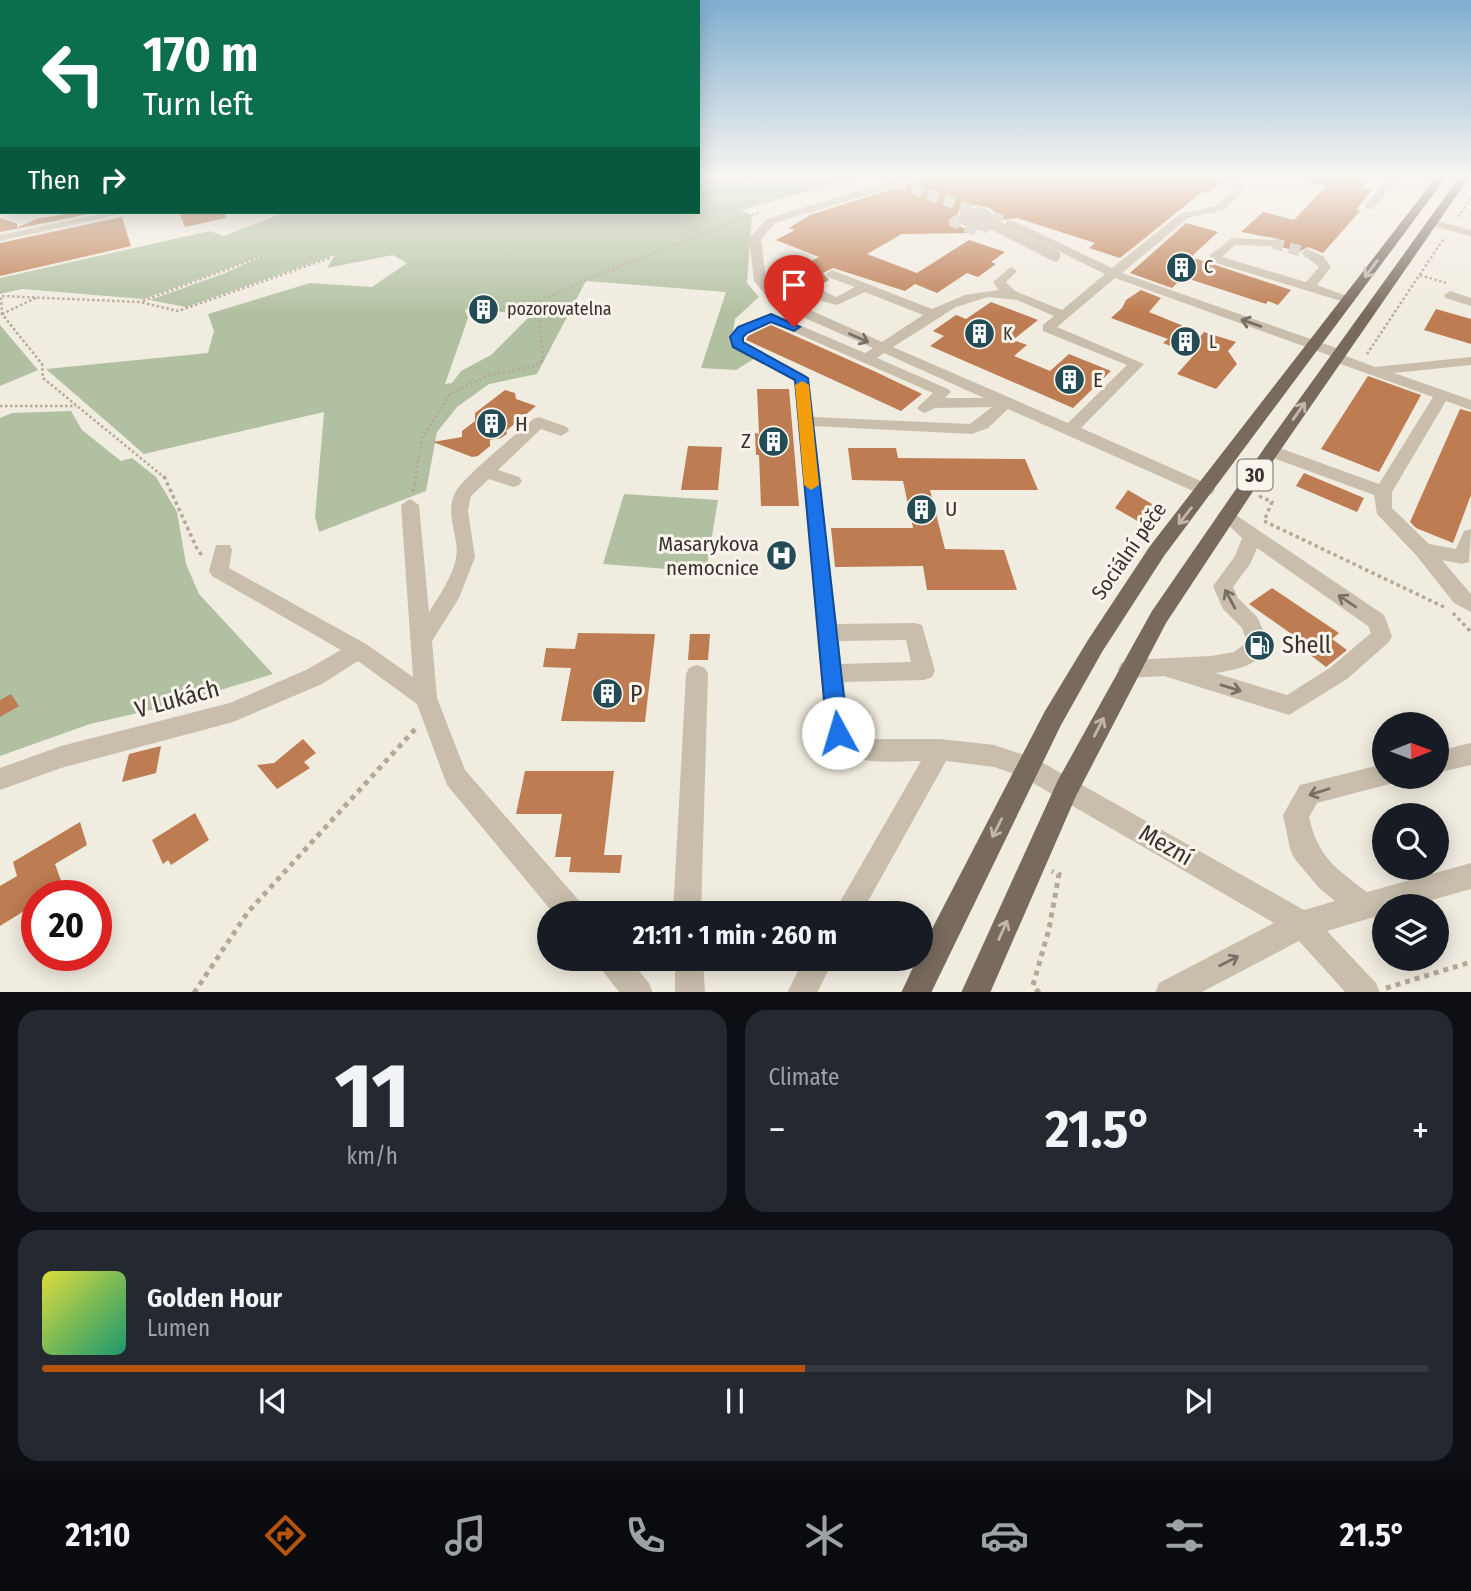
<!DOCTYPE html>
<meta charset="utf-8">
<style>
:root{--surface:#171b24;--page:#242831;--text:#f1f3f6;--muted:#9ea1a6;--line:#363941;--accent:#b45309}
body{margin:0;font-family:"Fira Sans Condensed",sans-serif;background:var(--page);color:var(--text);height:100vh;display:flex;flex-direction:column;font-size:26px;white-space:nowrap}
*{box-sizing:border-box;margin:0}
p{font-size:23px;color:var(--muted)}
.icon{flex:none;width:38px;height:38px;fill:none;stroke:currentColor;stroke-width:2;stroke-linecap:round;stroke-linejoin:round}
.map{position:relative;height:992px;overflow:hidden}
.details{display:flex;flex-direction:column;gap:18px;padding:18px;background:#0d0f14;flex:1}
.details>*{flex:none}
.guide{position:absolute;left:0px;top:0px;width:700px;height:214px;box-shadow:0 4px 18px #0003;background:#0b6e4f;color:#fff;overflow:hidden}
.needle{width:46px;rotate:89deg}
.controls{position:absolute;left:1372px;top:712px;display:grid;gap:14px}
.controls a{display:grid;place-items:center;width:77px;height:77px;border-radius:50%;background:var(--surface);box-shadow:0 4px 18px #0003;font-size:35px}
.speed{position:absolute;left:21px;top:880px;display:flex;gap:14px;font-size:35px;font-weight:700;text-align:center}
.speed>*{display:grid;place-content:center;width:91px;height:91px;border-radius:50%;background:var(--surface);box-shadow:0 4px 18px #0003;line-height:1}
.speed .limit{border:10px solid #d22;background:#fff;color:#111}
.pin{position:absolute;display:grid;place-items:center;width:60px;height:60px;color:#fff;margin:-72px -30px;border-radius:50% 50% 50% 0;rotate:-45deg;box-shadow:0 0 7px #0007}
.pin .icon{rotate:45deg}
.me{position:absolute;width:77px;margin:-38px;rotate:354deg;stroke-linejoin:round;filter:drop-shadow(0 0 5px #0008)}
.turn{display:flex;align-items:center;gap:24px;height:147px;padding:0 28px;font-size:32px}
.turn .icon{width:91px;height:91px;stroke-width:2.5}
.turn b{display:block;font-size:49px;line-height:60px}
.then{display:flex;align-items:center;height:66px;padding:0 28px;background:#0003;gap:14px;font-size:26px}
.big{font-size:52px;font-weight:700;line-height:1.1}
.details .widget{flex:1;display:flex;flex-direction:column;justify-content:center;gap:10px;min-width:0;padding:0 24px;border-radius:21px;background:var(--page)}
.details .dial{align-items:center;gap:0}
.dial b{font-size:91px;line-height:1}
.song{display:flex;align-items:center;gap:21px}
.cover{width:84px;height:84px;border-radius:10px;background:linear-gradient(135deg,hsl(60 70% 55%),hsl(160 70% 35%))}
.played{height:7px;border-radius:4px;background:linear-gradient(90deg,var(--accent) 55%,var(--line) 55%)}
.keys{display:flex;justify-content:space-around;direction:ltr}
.heat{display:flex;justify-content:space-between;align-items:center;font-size:38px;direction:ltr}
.details .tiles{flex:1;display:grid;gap:18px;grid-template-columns:1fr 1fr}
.widget:last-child{grid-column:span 2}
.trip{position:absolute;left:537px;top:901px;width:396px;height:70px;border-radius:35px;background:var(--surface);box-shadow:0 4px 18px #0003;font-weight:700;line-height:70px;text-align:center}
.tabs{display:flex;height:112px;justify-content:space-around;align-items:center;background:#090b0e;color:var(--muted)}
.tabs .icon{width:49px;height:49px}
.tabs .current{color:var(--accent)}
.tabs b{font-size:32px;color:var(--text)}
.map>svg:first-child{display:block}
.green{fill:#b1c0a1;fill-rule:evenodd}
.building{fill:#bd7c52}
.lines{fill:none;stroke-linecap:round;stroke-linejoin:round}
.minor-tunnel{stroke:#ccc7bc;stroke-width:11;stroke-dasharray:11 6;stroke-linecap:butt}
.path-far2{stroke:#b5a897;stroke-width:2.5;stroke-dasharray:2.5 2.5;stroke-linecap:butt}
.path-far1{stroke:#b5a897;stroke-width:3.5;stroke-dasharray:3.5 3.5;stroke-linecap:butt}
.path{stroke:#b5a897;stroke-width:5;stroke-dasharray:5 5;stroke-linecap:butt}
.minor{fill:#c9beac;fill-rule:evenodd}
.major{fill:#786a5d;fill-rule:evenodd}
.minor-bridge{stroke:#c9beac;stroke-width:11}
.oneway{stroke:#bfb6ac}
.oneway2{stroke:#797065}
.route{fill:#1a73e8;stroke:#114b97;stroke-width:2}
.slow{fill:#f59e0b}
.labels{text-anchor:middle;stroke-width:6;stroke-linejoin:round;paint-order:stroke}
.far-poi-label{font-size:18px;fill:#38312b;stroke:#f9f5ec;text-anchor:start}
.shield{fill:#f9f5ec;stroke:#726c65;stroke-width:2}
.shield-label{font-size:19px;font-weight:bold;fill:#38312b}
.poi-label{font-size:21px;fill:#38312b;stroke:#f9f5ec;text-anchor:start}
.street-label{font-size:21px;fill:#38312b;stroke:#f9f5ec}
.near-poi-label{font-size:24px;fill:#38312b;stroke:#f9f5ec;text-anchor:start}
.near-street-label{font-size:24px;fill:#38312b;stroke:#f9f5ec}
</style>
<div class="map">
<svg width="1471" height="993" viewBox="0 0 1471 993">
<rect width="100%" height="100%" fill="#f1ece0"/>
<!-- green -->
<g class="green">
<path d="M698,176H862L741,210L752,216L747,283L759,297L735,319L731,344L755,358L736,370L701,368L726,292L586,281L537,374L489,384L457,407L437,432L426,491L319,532L315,517L324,412L144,454L46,369L208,353L214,331L208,314L310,283L372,287L407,263L393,255L327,268L335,255L186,307L150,300L225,273L267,254L144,299L22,289L0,294V278L210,231L224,236L286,212H698ZM484,301L491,311L532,314L491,355L461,371L452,383L445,384L468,318L465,310Z"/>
<path d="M0,325L38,370L0,386Z"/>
<path d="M71,411L82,430L121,461L132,458L156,477L177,512L186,564L199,594L273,674L164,707L90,724L0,756V418L12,413Z"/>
<path d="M624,494L718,500L706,572L603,564Z"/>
</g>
<!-- building -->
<g class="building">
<path d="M946,176H1205L1222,181L1208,193L1202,192L1120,258L1089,248L1095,243L1017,218L1004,220L990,208L976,205L961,207L955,219L959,226L975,233L902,234L867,254L917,273L969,240L1005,252L991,262L996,264L978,277L967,273L937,293L915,284L905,291L833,268L823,273L829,280L824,283L821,279H813L806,287L781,277L819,257L776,240L795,230L789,228L810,215L930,177L937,180Z"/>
<path d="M1305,176H1372L1361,188L1372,190L1356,210L1360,211L1323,253L1308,247L1299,252L1278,246L1281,242L1274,238L1241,232L1263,212L1294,220L1326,186L1305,181Z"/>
<path d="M75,212H99L0,232V218L17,224V228L36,219Z"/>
<path d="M179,212H225L226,218L185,227Z"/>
<path d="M122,217L131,246L0,276V243Z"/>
<path d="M1186,223L1218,232L1191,257L1291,290L1278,305L1268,301L1266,304L1183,277L1172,288L1130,273Z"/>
<path d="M1141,290L1161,298L1149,312L1181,325L1199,338L1204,332L1236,342L1228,351L1237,364L1216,389L1177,374L1194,355L1163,343L1168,339L1111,318L1122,308L1126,300Z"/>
<path d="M991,302L1038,320L1013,340L1027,345L1014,356L1050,371L1069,354L1111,371L1073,408L930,346L944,336L933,331L956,315L966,319Z"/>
<path d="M1436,309L1471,319V344L1424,330Z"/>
<path d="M771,325L876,372L922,394L901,411L746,340L748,336Z"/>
<path d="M1368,376L1421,395L1379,472L1321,449Z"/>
<path d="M757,389H789L799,506H761L759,455H756L755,433L759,434Z"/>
<path d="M505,390L515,393L516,399L536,406L506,431L507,434L501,438L490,440V446L478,456L472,457L433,442L462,437V431L475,421V413Z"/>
<path d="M1460,409L1471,412V495L1453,543L1416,528L1410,522Z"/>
<path d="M688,446L722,447L718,490H681Z"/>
<path d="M848,448H896L898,458L1025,459L1038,490H930L945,549L1004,550L1017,590H927L923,566L835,567L831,528H913L903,481L852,480Z"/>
<path d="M1304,473L1364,498L1357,512L1296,486Z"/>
<path d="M1128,490L1152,504L1141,523L1115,508Z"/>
<path d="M1272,588L1339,633L1332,639L1347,650L1326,667L1309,654L1314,650L1249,604Z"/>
<path d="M578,633L655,634L645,722L561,721L571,668L543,667L546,648L575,649Z"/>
<path d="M690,634H710L708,660H688Z"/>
<path d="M11,694L19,706L0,717V700Z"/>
<path d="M303,739L316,753L304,762L310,768L277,789L257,765L274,763Z"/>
<path d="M161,746L156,773L122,782L129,754Z"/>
<path d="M525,771H614L604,855H622L620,873L569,872L571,857H555L562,814H516Z"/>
<path d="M195,813L209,840L171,865L168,860L163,864L152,840Z"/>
<path d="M80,822L87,845L55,864L63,886L47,896H37V903L0,926V886L17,876L13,862Z"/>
</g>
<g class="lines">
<!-- minor-tunnel -->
<g class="minor-tunnel">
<path d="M896,183L1010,223"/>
<path d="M973,211L954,222L978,231L999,219"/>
<path d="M1273,243L1307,253"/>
</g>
<!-- path-far2 -->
<g class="path-far2">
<path d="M740,176L823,192"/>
<path d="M1458,217L1471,199"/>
<path d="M1420,275L1446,283"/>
<path d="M143,301L262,256"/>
<path d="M534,303L597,275L762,211"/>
<path d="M2,314L38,297"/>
<path d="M1367,354L1444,238"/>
<path d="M0,406H76"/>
<path d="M165,478L43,378L42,364L2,314L1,296L140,302L178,311L330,258"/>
<path d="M415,478L422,438L450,394L489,375L535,366L543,360L539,308L534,303L505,307L491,316"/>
</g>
<!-- path-far1 -->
<g class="path-far1">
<path d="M164,476L198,551L204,557"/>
<path d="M413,492L416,476"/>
<path d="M1259,496L1272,502L1264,521L1444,607"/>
<path d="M1453,613L1471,632"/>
</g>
<!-- path -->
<g class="path">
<path d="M1386,988L1471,962"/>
<path d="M194,993L248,912L418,726"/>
<path d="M1039,993L1033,985L1049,929L1059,874L1052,871"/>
</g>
<!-- minor -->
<g class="minor">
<rect x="0" y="176" width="2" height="3"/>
<path d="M905,176H918L900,185L775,223L761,239L766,280L783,298L882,342L923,315L865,292L837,305L818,300L809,291L813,282H821L822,290L836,297L855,287L828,277L826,274L832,270L932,309L965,295L999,290L993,282L1011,267L1017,271L1006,282L1015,291L1062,310L1105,274L1006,225V221H1014L1112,268L1180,214L1216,206L1234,190L1226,180L1217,176H1233L1245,190L1224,210L1188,218L1122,273L1345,351L1346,356L1375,367L1471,357V365L1394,373L1471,400V410L1446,401L1392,492V508L1429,544L1456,549L1464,531L1471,529L1469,562L1462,564L1442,560L1471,594V612L1454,603L1416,555L1377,514L1374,495L1265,455L1263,451L1265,447H1277L1379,484L1433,397L1332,361L1331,356L1115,278L1057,327L1144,364L1081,428L1212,486L1215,490L1212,494H1200L1008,409L988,428L972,434L813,426L837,624L915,623L922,625L935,671L932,677L924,680L844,682L849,728L865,739H940L994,745L1036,759L1304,910L1335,901L1319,888L1294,858L1290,849L1283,815L1300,785L1384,764V777H1395L1393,783L1317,803L1309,817C1318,857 1335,868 1367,892L1471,863V889L1411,906H1384V914L1327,931L1376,983L1380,993H1346L1299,941L1200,993H1155L1159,983L1274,923L1021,776L994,767L946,761L861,914H833L921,761C889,761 843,769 826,733L794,380L732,347L729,337L737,327L771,313L865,353L873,348L773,304L754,281L749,238L767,219ZM988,297L1017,300L1054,316L1043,325V331L1127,365L1068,423L893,347L956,307ZM771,322L933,393L917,408L920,411L925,413L935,408L992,407L970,424L812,417L806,375L744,342L743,337L747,333ZM884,353L984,398H945L951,392L948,389L877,358ZM906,640L911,662L841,664L839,641Z"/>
<path d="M1392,176H1402L1373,209H1365V205Z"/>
<path d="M111,212H130L0,241V235Z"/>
<path d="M1433,220L1471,230V236L1429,225L1427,223Z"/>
<path d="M1232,238L1273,240L1279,243L1273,246L1235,245L1222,257L1306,282L1319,267L1301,253L1307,249L1323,256L1331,267L1317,285L1355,299L1354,302H1344L1210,261V255Z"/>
<path d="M1450,291L1471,298V306L1445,298L1444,295Z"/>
<path d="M539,417L567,427L569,431L561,436L541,429L498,470L519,477L522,481L519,485L513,487L489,479L471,496L468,511L475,557L459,598L432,641L437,698L465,770L582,904L585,914H554L447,785L417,704L358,661L322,684L233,722L61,768L0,790V768L61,746L230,703L306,670L341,650L212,576L209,571L216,545H230L232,550L229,568L366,644L413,677L401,505L410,499L419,505L429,612C439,596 453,576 456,558C460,537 444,515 455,493C461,479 518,433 533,419Z"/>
<path d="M1227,509L1384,615L1392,636L1389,642L1347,679L1289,715L1164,676L1129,678L1121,675L1118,669L1121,663L1129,660L1211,656L1234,652L1247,642L1242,628L1223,609L1213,586L1235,556L1242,538L1218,515L1221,511ZM1257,548L1368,626L1371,633L1331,667L1287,695L1215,673C1235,670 1259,666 1270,645L1257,617L1238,598L1233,587L1250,564Z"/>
<path d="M697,665L705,668L708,674L701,914H673L686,674L689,668Z"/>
<path d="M1471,743V765L1437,773V751Z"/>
<path d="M597,959H629L649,983L653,993H620L601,969Z"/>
<path d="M675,959H703L705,993H675Z"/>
<path d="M804,959H834L817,993H787Z"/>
</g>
<!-- major -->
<g class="major">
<path d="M1437,176H1447L1164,556L1102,652L1061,725L931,993H901L917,959H920V952L1045,711L1088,640L1150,546Z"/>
<path d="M1460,176H1470L1277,455L1166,623L1076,796L990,993H961L1058,780L1152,611L1265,447Z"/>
</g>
<!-- minor-bridge -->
<g class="minor-bridge">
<path d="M977,213L987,216L990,221L978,225L963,219L966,214Z"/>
<path d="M989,222L1055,256"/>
</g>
</g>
<!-- one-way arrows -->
<defs><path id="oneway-shaft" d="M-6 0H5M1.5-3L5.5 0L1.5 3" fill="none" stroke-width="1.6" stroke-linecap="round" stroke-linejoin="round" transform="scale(1.75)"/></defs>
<g class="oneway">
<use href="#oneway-shaft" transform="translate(1371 269) rotate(127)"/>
<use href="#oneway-shaft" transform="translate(1299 411) rotate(-55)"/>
<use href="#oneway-shaft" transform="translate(1185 516) rotate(128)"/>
<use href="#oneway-shaft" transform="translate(1099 727) rotate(-63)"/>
<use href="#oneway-shaft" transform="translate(997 828) rotate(117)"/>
<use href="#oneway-shaft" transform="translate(1003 930) rotate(-66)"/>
</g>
<g class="oneway2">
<use href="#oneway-shaft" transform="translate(1251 323) rotate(-161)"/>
<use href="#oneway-shaft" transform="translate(859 338) rotate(24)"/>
<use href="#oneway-shaft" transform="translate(1230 599) rotate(-118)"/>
<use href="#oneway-shaft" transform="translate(1347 601) rotate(-146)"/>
<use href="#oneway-shaft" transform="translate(1231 688) rotate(17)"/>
<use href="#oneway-shaft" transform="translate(1319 792) rotate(162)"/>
<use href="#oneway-shaft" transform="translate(1229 961) rotate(-27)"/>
</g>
<!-- sky -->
<linearGradient id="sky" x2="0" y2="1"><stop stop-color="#7faed0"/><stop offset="0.56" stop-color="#f9f6f1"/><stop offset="1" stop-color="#f9f6f1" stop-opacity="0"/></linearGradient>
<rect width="1471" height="315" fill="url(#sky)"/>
<!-- route -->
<path class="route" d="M771,314L800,327L794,331L771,322L747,333L743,337V342L808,378L848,733L845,739L838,742L830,739L827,733L795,380L733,347L730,337L738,327Z"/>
<!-- slow -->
<path class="slow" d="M802,381L809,385L819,485L811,490L804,485L795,385Z"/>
<!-- icons -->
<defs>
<symbol id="building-disc" viewBox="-11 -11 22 22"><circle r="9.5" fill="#234c56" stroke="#f9f5ec"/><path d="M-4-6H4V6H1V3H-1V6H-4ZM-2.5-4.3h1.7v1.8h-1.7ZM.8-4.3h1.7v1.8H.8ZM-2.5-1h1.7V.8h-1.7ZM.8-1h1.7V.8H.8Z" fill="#fff"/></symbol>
<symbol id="hospital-disc" viewBox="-11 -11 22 22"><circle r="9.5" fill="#234c56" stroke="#f9f5ec"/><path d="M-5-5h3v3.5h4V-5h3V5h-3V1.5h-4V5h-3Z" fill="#fff"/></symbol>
<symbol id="fuel-disc" viewBox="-11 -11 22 22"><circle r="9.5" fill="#234c56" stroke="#f9f5ec"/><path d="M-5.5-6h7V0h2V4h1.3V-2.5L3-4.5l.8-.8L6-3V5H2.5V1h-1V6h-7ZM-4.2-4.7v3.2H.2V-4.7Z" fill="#fff"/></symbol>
</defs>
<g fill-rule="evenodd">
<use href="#building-disc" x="1164" y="250" width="35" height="35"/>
<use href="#building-disc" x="466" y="292" width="35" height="35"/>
<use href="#building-disc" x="962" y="316" width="35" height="35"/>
<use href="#building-disc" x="1168" y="324" width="35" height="35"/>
<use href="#building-disc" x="1052" y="362" width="35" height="35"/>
<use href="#building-disc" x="474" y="406" width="35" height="35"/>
<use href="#building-disc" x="756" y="424" width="35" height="35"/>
<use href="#building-disc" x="904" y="492" width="35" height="35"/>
<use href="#hospital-disc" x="764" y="538" width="35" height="35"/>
<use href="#fuel-disc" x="1242" y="628" width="35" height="35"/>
<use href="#building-disc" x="590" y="676" width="35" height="35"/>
</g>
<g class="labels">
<!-- far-poi labels -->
<g class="far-poi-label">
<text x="1204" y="273">C</text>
<text x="507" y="315">pozorovatelna</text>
<text x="1003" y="340">K</text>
<text x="1209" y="348">L</text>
</g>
<!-- shield labels -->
<rect class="shield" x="1237.5" y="459.5" width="35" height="31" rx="5"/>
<g class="shield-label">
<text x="1255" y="482">30</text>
</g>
<!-- poi labels -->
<g class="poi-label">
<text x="1093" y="387">E</text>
<text x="515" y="431">H</text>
<text x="751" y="448" text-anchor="end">Z</text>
<text x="945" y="516">U</text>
<text x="759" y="551" text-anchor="end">Masarykova<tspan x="759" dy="24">nemocnice</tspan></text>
</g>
<!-- street labels -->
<g class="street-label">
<text transform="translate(1129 551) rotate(-55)" y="7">Sociální péče</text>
</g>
<!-- near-poi labels -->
<g class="near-poi-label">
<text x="1282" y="653">Shell</text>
<text x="630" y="702">P</text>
</g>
<!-- near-street labels -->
<g class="near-street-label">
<text transform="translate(177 699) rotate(-15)" y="8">V Lukách</text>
<text transform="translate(1166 845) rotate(30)" y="8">Mezní</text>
</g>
</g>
</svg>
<div class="controls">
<a><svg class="needle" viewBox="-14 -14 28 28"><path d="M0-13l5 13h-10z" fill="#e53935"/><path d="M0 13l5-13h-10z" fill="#9ea1a6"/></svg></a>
<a><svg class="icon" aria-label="search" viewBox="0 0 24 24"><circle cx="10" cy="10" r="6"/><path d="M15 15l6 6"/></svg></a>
<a><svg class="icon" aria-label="layers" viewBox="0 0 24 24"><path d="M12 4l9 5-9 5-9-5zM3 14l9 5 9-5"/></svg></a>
</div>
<div class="speed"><div class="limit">20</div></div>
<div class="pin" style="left:794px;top:327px;background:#d93025"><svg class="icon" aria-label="arrive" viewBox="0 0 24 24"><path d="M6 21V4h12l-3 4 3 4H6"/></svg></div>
<svg class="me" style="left:838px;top:733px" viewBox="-20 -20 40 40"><circle r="19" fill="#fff"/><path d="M0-13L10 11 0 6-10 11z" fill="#1a73e8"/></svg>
<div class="trip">21:11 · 1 min · 260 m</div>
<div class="guide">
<div class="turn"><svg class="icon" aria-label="left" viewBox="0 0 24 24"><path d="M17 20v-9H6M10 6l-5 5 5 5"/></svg><div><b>170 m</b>Turn left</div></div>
<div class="then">Then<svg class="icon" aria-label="right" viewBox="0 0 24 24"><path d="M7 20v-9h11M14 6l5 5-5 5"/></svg></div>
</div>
</div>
<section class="details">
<div class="tiles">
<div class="widget dial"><b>11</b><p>km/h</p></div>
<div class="widget"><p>Climate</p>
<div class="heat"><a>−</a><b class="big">21.5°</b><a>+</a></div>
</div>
<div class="widget">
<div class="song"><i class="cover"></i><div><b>Golden Hour</b><p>Lumen</p></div></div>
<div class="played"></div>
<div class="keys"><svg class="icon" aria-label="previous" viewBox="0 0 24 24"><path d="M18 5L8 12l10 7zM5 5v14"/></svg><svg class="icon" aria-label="pause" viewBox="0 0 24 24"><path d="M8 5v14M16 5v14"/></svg><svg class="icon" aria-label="next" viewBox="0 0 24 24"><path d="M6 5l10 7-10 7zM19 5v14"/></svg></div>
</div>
</div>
</section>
<nav class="tabs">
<b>21:10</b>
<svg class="icon current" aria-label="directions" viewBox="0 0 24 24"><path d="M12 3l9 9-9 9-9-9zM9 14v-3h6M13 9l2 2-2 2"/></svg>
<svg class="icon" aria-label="music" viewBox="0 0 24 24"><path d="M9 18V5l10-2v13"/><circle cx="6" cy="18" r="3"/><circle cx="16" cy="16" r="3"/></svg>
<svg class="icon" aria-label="phone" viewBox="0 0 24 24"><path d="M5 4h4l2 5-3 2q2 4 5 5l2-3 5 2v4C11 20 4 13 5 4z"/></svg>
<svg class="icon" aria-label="climate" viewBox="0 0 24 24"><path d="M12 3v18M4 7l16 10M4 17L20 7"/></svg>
<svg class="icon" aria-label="car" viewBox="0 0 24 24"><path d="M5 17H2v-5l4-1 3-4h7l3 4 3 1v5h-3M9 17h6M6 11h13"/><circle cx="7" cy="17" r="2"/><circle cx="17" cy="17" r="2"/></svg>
<svg class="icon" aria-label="filters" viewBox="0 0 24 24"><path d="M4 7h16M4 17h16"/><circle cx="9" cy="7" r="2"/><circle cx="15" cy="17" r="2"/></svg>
<b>21.5°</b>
</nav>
